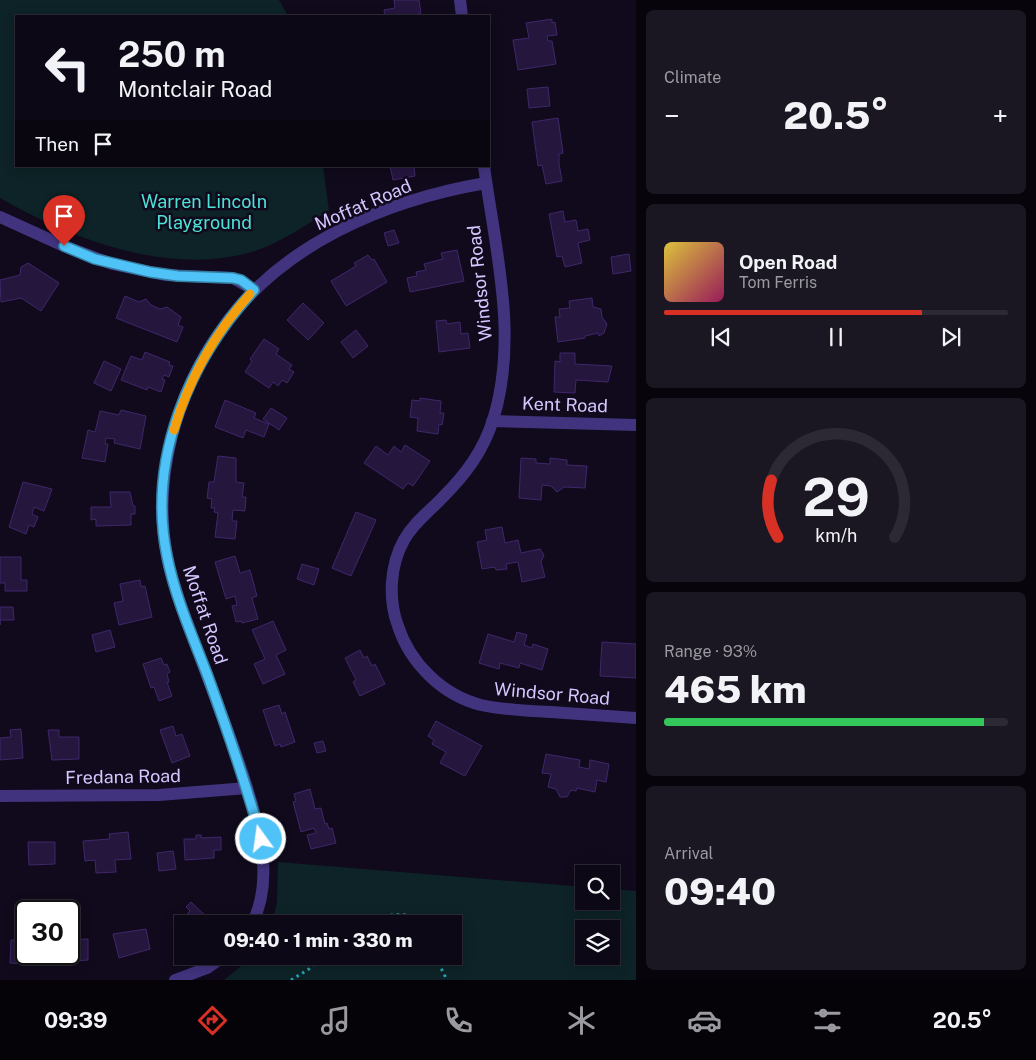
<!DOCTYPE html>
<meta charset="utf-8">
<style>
:root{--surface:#0c0815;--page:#1a1622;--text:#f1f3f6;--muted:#9a9aa0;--line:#2c2934;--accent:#d93025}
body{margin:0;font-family:"Public Sans",sans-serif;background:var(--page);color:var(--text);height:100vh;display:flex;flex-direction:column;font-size:19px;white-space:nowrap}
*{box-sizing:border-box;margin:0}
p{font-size:16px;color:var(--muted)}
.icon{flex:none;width:28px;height:28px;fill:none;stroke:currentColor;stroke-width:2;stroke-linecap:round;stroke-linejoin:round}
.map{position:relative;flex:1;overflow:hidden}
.sheet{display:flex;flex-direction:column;gap:10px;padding:10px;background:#07040c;width:400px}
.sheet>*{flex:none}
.top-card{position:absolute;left:15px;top:15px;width:475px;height:152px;border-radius:0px;box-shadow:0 2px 12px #0003,0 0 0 1px var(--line);background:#0c0815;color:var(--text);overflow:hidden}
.controls{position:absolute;left:575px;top:865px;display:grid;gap:10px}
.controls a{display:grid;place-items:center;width:45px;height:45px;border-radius:0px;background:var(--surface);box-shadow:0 2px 12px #0003,0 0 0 1px var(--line);font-size:25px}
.speed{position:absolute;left:15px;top:900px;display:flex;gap:10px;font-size:25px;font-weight:700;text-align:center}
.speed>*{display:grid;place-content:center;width:65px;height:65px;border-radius:50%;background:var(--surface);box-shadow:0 2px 12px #0003,0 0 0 1px var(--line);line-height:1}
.speed .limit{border:2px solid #111;border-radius:8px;background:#fff;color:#111}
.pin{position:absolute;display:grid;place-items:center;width:42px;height:42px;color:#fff;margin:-51px -21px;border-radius:50% 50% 50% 0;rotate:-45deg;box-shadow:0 0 5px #0007}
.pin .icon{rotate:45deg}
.me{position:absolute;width:55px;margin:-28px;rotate:346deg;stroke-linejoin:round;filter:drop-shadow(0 0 4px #0008)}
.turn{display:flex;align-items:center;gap:18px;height:105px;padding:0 20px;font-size:22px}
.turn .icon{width:65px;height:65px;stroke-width:2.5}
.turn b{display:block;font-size:35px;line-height:42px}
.then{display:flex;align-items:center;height:48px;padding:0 20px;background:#0003;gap:10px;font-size:19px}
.big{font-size:38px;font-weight:800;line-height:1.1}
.sheet .card{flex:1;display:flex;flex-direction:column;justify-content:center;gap:8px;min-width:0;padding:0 18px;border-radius:8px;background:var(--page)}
.sheet .dial{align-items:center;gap:0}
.dial svg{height:130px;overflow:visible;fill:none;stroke:var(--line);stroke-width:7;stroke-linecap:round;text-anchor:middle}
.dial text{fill:var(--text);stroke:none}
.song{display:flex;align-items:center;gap:15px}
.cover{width:60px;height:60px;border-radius:8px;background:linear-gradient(135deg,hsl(50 70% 55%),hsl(330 70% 35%))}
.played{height:5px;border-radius:2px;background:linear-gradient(90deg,var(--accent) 75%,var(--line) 75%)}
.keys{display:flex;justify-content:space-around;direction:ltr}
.heat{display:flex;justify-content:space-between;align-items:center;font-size:28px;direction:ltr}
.charge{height:8px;border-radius:4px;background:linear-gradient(90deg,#34c759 93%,var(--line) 0)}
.trip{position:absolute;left:174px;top:915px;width:288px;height:50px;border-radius:0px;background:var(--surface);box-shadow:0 2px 12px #0003,0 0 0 1px var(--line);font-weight:800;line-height:50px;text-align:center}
.tabs{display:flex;height:80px;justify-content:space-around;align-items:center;background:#050308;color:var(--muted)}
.tabs .icon{width:35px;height:35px}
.tabs .current{color:var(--accent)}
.tabs b{font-size:22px;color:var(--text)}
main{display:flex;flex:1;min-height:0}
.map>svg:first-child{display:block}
.green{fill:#0d2327;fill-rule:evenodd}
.building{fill:#25163e;stroke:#3f276b}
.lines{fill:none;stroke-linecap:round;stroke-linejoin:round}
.path{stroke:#28a3b1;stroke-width:3;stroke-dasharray:2.5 4;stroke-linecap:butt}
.street{stroke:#42337e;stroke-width:12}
.route-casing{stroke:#337fa1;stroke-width:12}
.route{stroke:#4fc3f7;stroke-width:9}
.slow{stroke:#f59e0b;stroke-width:9}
.labels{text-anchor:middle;stroke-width:5;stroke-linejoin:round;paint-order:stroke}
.park-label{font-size:18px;fill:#4ee2d6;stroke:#100a1c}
.street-label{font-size:18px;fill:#d6c6ff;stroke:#100a1c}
</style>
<main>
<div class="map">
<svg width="636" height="980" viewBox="0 0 636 980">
<rect width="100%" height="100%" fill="#100a1c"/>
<!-- green -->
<g class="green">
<path d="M0,0H279L288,16H16V166H323L329,211C305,225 282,242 255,251C171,277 73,240 0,198Z"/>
<path d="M278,862L584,887V901H611V889L636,891V980H224L253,956H452V924H272L277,902ZM584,929H611V956H584Z"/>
</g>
<!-- building -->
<g class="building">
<path d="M394,0H419L421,13L413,16H385L384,10L395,8Z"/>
<path d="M552,19V23L555,22L557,35L547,36L548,41H552L556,64L518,70L513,40L529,38L526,23Z"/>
<path d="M548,87L550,106L529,108L527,89Z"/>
<path d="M558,118L563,153L559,154V163L562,181L546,184L542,165L538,166L532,122Z"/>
<path d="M390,166H414L415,176L393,180Z"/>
<path d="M563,211L565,222L576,220L578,231L588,229L590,240L578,243L582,263L565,267L562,256L557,257L549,214Z"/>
<path d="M394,230L399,243L388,246L384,233Z"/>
<path d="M457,250L464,281L410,292L407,278L417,276L416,272L426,270L424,264L443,259L441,253Z"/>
<path d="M629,254L631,271L613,274L611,257Z"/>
<path d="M368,255L372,260L374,259L387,282L346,306L331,281L356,266L354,263Z"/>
<path d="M28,263L59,283L41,311L21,298L1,302L0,280L20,275L21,267Z"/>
<path d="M125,296L139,302L146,299L151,305L160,309L167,307L181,317L178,325L183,327L177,342L116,318Z"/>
<path d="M592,298L593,307L601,309L602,317L607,324L604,333L599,336L598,333L585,336V338L558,342L555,317H560L559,309L570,308L569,301Z"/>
<path d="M303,303L324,323L308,340L287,320Z"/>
<path d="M446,320L447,324L460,322L461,334L468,333L470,348L439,352L436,321Z"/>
<path d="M356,330L368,346L353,358L341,342Z"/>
<path d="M264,339L279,349L276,354L292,365L289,369L294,372L287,383L282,380L278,386L273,382L269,388L245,372L252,361L250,359Z"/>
<path d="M145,352L170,362L169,365L173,366L169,377L164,375L162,379L165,380L161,392L148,387L147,390L121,380L131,356L142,360Z"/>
<path d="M560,353H575V364L612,366L608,382L576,380L575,393L554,392L555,361L560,362Z"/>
<path d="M104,361L121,369L111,391L94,383Z"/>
<path d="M420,398L441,401L440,413H444L442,425L439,424L438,434L417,431L418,418L410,417L412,400L420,401Z"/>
<path d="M225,400L256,413L254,418L269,424L264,437L246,430L243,438L215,427Z"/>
<path d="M271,408L287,418L279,430L263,419Z"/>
<path d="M121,410L146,416L140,449L114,443L115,439L106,438L105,444H108L105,462L82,458L88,430L95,432L100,411L119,415Z"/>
<path d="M405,445L430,461L413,486L408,483L403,489L364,463L376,446L388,455L394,446L401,452Z"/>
<path d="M218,456L236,458V482L244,483L242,497H246L245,511L233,510L232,521H237L235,539L215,537L218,513L214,512L215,508H211L212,499L207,498L209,482H214Z"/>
<path d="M521,458L536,459V463L550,464V458L567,460V465L587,466L585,488L564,487L557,492L551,486L542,485L541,500L519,498Z"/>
<path d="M23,482L52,489L44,511L34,507L32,514L38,517L34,527L29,525L26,534L9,527Z"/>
<path d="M110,492H130L133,506H135V514H131V525L96,526V519L91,520V507H111Z"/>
<path d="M356,512L376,520L351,576L332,568Z"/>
<path d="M502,527L505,543L518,540L521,553L540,549L544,555L541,562L545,577L522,582L518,562L506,564L507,569L496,570L495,567L482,569L477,542L487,540L485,530Z"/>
<path d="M235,556L240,573L250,570L257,596L252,598L258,619L242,623L241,621L236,622L232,606L237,605L235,596L226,599L215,562Z"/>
<path d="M0,557H21V580H27V591H5V583H0Z"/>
<path d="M302,564L319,569L314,585L297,579Z"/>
<path d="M140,580L141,587L145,586L152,617L119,625L114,603L123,601L120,584Z"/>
<path d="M0,607H13L14,620H0V625Z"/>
<path d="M273,621L286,650L276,655L285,674L263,684L254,664L265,659L252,630Z"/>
<path d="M110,630L115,647L96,652L92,635Z"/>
<path d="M517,632L527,635L524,645L532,648L533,644L548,649L542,670L520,663L519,668L500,663L499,669L479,663L488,634L514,642Z"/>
<path d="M602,642L636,644V678L600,676Z"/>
<path d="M360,650L364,658L367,656L372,666L375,664L385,684L360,696L353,682L356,680L345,658Z"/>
<path d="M161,658L164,665L167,664L170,672L167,674L169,682H167L172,696L159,701L154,687L151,688L143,664Z"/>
<path d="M279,705L282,714L285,712L295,742L281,747L280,744L275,746L263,710Z"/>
<path d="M436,721L482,746L465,776L440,763L446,752L432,744L434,740L428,736Z"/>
<path d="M173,726L176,736L182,734L190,756L172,763L160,730Z"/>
<path d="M21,729L23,758L0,760V738L11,737L10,730Z"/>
<path d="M48,730H59V737H79V759L52,760Z"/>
<path d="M323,741L326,751L317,753L314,743Z"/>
<path d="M546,754L580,760L579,767L589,769L590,760L609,764L606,782L597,780L595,792L577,788L576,791L571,790L567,797H560L556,789L548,787L551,774L542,773Z"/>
<path d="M310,789L315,809L321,808L325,824L327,823L329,829L332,828L336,843L311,849L307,835L316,833L314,828L301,832L293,802L296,801L294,794Z"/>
<path d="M128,832L131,859L115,860L116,872L96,873L95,860L85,861L83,841L110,839L109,834Z"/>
<path d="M196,835H201V838L221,837V850H214V858L185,860L184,839H196Z"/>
<path d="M28,842H55V864L29,865Z"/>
<path d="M173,851L176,869L159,871L157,853Z"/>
<path d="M191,902L211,921L207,924H186L182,919L190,911L186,907Z"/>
<path d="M69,912H72L73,926H69Z"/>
<path d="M146,929L150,949L119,958L113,934Z"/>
<path d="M88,939V960L63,962V954H69V940Z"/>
<path d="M11,940H26V954H41V960H35V964L10,963Z"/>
</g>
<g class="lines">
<!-- path -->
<g class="path">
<path d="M359,924C376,916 412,908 428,924"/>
<path d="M439,956L441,968L447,980"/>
<path d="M291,980L309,969L321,956"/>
</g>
<!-- street -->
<g class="street">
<path d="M460,0L462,16"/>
<path d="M484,166C495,249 519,337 493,420C483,451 466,474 443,497C430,511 414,522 404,540C390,565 388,599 398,626C410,663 442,695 481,705C504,710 528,711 551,712C579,714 608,716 636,718"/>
<path d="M0,217L64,246L112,264L165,275L233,278L254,290"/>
<path d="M492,421L636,425"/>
<path d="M0,796L159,795L247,788"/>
<path d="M252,924C273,882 261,834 248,791C234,745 216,700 199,654C187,622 174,590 167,556C152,478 176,393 222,329C281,244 386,200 486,183"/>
<path d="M175,980L207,968L224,956"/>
</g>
</g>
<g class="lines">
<defs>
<path id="route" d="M64,246L95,259L150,272L178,276L233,278L241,280L254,290C189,360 147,459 167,556C175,597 192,635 207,674C227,729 246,783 261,839"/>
</defs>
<!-- route casing -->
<use href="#route" class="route-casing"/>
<!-- route -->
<use href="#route" class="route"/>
<!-- slow -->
<path class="slow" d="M174,430C189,379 214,334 250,294"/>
</g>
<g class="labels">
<!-- park labels -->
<g class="park-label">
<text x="204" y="208">Warren Lincoln<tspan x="204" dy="21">Playground</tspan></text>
</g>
<!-- street labels -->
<g class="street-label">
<text transform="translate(363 205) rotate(-23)" y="6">Moffat Road</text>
<text transform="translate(480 283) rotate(-96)" y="6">Windsor Road</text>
<text transform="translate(565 405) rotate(2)" y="6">Kent Road</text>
<text transform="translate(205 615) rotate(71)" y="6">Moffat Road</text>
<text transform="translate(552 694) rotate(5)" y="6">Windsor Road</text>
<text transform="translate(123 777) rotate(-1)" y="6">Fredana Road</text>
</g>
</g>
</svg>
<div class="controls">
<a><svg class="icon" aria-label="search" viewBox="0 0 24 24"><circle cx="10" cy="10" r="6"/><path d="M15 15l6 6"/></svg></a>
<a><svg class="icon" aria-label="layers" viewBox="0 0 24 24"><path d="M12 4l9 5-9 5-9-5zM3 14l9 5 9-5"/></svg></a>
</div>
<div class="speed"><div class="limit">30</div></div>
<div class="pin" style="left:64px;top:246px;background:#d93025"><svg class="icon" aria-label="arrive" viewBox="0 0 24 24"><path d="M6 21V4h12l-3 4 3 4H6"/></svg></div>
<svg class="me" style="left:261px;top:839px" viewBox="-20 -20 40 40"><circle r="17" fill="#4fc3f7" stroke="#fff" stroke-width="3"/><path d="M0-11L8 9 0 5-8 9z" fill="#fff"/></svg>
<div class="trip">09:40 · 1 min · 330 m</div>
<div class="top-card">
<div class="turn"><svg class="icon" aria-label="left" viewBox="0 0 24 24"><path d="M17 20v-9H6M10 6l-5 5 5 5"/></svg><div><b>250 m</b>Montclair Road</div></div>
<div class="then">Then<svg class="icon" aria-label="arrive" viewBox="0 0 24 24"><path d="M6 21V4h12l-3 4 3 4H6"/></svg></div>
</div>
</div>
<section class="sheet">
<div class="card"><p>Climate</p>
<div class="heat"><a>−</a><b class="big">20.5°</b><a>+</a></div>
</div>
<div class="card">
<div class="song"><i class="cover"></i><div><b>Open Road</b><p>Tom Ferris</p></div></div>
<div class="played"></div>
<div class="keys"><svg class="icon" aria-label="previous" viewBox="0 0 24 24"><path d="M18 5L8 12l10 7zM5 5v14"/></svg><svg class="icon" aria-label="pause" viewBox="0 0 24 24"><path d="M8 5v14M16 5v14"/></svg><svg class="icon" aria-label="next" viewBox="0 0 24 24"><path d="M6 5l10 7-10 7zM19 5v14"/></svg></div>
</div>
<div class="card dial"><svg viewBox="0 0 100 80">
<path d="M14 69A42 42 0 1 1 86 69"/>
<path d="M14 69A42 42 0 0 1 10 34" stroke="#d93025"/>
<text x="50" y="56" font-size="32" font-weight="700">29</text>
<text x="50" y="72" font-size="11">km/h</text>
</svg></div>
<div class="card"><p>Range · 93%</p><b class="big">465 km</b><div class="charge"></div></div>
<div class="card"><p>Arrival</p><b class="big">09:40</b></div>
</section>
</main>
<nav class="tabs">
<b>09:39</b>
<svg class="icon current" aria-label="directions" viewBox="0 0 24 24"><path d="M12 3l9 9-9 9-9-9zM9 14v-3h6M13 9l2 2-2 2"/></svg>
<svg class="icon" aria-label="music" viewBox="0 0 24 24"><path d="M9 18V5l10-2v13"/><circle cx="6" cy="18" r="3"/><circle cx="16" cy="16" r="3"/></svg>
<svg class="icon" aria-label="phone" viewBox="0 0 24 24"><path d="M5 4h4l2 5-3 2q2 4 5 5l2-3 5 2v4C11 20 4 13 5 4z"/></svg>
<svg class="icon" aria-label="climate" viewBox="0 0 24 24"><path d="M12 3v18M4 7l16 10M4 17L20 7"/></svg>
<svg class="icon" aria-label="car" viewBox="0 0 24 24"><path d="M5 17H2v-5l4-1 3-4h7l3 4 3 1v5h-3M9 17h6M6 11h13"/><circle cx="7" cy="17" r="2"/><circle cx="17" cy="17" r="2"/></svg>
<svg class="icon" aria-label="filters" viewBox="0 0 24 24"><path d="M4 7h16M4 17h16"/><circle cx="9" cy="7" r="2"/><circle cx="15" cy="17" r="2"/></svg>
<b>20.5°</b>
</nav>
